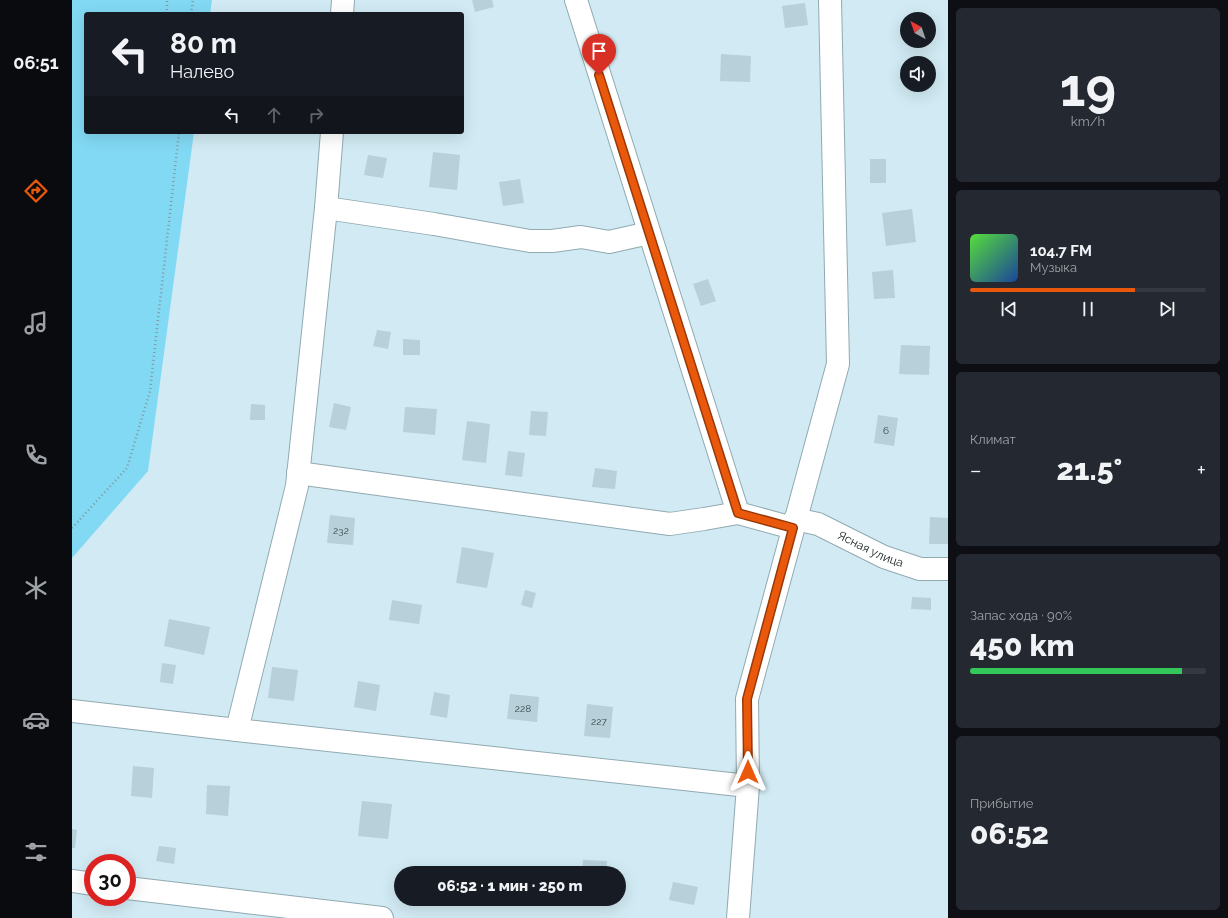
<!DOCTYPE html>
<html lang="ru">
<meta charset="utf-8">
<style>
:root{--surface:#171b24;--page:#242831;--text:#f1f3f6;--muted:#9ea1a6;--line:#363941;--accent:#ea580c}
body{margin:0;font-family:Raleway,sans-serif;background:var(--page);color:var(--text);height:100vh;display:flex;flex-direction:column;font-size:15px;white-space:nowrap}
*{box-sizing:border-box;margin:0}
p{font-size:13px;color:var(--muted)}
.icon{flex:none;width:22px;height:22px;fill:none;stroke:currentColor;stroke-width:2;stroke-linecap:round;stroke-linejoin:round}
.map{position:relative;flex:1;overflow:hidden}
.details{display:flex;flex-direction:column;gap:8px;padding:8px;background:#0d0f14;width:280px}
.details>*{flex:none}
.top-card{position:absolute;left:12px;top:12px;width:380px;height:122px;border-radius:4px;box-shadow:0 4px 16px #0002;background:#171b24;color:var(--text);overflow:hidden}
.needle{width:26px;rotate:320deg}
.fabs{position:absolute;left:828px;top:12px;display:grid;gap:8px}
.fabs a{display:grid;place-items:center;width:36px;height:36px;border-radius:50%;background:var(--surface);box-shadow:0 4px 16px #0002;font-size:20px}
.speed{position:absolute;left:12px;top:854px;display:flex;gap:8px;font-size:20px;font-weight:700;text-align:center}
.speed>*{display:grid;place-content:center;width:52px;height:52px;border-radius:50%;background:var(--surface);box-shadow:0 4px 16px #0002;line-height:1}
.speed .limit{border:6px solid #d22;background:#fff;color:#111}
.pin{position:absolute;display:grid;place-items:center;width:34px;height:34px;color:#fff;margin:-41px -17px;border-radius:50% 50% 50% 0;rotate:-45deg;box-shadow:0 0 4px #0007}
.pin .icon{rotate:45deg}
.me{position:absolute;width:44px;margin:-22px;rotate:0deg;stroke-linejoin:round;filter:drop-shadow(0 0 3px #0008)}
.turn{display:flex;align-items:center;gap:14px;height:84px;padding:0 20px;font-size:18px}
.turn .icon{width:52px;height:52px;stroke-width:2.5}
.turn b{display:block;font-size:28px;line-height:34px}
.lanes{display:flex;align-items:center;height:38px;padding:0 20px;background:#0003;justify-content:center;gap:20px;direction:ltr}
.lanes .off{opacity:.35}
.big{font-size:30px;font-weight:800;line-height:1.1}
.details .widget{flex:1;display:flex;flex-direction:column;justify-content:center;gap:6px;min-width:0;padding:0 14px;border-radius:6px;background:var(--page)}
.details .dial{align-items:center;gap:0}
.dial b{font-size:52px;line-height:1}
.song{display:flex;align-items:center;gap:12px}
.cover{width:48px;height:48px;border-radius:6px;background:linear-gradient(135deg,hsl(110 70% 55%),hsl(220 70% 35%))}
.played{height:4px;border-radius:2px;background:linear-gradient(90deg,var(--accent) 70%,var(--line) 70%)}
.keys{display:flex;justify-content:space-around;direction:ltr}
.heat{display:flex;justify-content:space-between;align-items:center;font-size:22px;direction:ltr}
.charge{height:6px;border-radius:3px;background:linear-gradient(90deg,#34c759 90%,var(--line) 0)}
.trip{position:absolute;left:322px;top:866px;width:232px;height:40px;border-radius:20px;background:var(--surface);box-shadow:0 4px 16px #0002;font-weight:800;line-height:40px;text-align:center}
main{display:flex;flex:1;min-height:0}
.tab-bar{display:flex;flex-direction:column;width:72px;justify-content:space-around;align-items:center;background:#090b0e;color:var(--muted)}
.tab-bar .icon{width:28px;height:28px}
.tab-bar .current{color:var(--accent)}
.tab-bar b{font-size:18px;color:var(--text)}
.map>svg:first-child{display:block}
.green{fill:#82d9f4}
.building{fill:#b7d0d9}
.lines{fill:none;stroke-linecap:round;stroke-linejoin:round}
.minor-casing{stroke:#91aab2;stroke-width:24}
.path{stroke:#84979e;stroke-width:2.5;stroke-dasharray:1 3;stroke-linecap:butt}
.minor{stroke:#fff;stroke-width:22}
.route-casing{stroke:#983908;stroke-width:10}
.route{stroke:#ea580c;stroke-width:7}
.labels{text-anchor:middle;stroke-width:3.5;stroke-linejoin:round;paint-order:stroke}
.number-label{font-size:10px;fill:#3a484d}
.street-label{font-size:12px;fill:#111b1e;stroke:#fff}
</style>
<main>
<nav class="tab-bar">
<b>06:51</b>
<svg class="icon current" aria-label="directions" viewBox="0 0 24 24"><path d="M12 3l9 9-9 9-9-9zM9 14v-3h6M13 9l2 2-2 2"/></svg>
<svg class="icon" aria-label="music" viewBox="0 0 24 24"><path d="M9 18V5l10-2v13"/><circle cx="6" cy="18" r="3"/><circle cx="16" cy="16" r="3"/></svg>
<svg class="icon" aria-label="phone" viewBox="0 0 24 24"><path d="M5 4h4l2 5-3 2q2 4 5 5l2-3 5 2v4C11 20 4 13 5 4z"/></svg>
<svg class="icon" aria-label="climate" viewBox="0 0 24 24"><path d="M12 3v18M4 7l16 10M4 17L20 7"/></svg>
<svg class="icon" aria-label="car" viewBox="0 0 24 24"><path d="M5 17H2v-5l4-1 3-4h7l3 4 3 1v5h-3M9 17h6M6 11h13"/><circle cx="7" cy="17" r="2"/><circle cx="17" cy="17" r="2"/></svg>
<svg class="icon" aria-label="filters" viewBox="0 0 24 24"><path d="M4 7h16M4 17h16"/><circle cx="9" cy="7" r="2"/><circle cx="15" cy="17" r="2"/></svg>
</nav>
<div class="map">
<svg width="876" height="918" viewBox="0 0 876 918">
<rect width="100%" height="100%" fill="#d1eaf3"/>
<!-- green -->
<path class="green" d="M0,0H140L138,14H14V132H122L76,471L0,558Z"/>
<!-- building -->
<g class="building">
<path d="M400,0H420L422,7L403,12Z"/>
<path d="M733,3L736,25L713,28L710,6Z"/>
<path d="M649,54L679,56L678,82L648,81Z"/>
<path d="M361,152L388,155L385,190L357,187Z"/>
<path d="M296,155L315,158L311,178L292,175Z"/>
<rect x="798" y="159" width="16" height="24"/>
<path d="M448,179L452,203L431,206L427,182Z"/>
<path d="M840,209L844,242L814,246L810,213Z"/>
<path d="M821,270L823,298L802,299L800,272Z"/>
<path d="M636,279L644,301L629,306L621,284Z"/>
<path d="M305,330L319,332L316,349L301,346Z"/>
<path d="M331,339L348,340V355H331Z"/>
<path d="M829,345L858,346L857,375L827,374Z"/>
<path d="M262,403L279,407L274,430L257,427Z"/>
<path d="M179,404L193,405V420H178Z"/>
<path d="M333,407L365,409L363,435L331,432Z"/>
<path d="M459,411L476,412L474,436L457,435Z"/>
<path d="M806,415L826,418L822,446L802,443Z"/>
<path d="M395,421L418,424L414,463L390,460Z"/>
<path d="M436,451L453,453L450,477L433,475Z"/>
<path d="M523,468L545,471L543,489L520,487Z"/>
<path d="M258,515L283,518L281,545L255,543Z"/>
<path d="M858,517L876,518V544H857Z"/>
<path d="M390,547L422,553L415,588L384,583Z"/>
<path d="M453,590L464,593L460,608L449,605Z"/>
<path d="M840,597L859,598V610L839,609Z"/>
<path d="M320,600L350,605L347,624L317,620Z"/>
<path d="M97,619L138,627L132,655L92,646Z"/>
<path d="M90,663L104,665L101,684L88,682Z"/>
<path d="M200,667L226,670L222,701L196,698Z"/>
<path d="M286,681L308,685L304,711L282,707Z"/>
<path d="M362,692L378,695L375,718L358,715Z"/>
<path d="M438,694L467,697L465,722L435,719Z"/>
<path d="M515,704L541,707L538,738L512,736Z"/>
<path d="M61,766L82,768L80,798L59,796Z"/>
<path d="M135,785L158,786L156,816L134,814Z"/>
<path d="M290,801L320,804L316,839L286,836Z"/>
<path d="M0,829L5,830L3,848H0Z"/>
<path d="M87,846L104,848L102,864L84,861Z"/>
<path d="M511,860L535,861L534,873H510Z"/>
<path d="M601,882L626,887L622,905L597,900Z"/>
<path d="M457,899H472V901L457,900Z"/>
</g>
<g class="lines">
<defs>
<g id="minor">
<path d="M504,0L666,513L721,528"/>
<path d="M270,14L271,0"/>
<path d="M260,132L254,208L225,486L165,730L676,786"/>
<path d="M254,208L362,224L458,241H480L509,237L537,242L577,233"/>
<path d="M226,473L598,524L632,519L666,513"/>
<path id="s1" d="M723,519L746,524L812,557L848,569H876"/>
<path d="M0,711L165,730"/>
<path d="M0,881L21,884"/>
<path d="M55,888L310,918"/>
<path d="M666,918L676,786L675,699L766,364L758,0"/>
</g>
</defs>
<!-- minor casing -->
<use href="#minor" class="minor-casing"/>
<!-- path -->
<g class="path">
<path d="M95,14V0"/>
<path d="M119,14L121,0"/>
<path d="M0,528L55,468L78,391L107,132"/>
</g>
<!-- minor -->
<use href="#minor" class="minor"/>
</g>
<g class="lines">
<defs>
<path id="route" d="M527,75L666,513L721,528L675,699L676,772"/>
</defs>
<!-- route casing -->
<use href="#route" class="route-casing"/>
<!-- route -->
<use href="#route" class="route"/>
</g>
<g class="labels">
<!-- number labels -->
<g class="number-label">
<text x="814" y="434">6</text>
<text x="269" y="534">232</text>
<text x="451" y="712">228</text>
<text x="527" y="725">227</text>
</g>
<!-- street labels -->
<g class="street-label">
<text dy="4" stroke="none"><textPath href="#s1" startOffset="82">Ясная улица</textPath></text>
</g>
</g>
</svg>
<div class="fabs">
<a><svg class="needle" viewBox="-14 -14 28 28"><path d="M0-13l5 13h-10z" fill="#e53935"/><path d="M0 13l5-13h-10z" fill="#9ea1a6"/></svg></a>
<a><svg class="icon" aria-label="sound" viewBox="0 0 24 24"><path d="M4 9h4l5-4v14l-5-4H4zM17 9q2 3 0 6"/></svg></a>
</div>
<div class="speed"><div class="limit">30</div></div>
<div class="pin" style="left:527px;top:75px;background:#d93025"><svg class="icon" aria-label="arrive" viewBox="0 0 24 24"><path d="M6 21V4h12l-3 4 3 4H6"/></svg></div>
<svg class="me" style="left:676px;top:772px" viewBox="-20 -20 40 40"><path d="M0-17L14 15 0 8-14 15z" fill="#ea580c" stroke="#fff" stroke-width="4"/></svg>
<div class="trip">06:52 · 1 мин · 250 m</div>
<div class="top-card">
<div class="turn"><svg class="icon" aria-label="left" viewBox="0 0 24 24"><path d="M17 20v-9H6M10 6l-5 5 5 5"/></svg><div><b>80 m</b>Налево</div></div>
<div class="lanes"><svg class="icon" aria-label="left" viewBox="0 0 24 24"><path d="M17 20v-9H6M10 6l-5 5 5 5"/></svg><svg class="icon off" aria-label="ahead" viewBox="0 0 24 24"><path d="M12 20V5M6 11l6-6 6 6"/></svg><svg class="icon off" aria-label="right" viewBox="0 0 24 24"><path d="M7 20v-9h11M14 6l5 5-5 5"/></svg></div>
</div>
</div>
<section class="details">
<div class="widget dial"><b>19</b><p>km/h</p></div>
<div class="widget">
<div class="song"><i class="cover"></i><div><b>104.7 FM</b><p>Музыка</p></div></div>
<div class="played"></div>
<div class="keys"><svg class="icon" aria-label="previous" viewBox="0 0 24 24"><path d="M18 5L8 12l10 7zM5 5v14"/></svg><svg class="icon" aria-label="pause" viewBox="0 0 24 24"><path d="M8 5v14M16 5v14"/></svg><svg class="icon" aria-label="next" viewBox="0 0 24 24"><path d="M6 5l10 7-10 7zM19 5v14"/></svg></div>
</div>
<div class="widget"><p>Климат</p>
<div class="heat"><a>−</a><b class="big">21.5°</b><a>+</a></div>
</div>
<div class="widget"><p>Запас хода · 90%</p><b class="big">450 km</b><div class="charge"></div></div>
<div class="widget"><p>Прибытие</p><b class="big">06:52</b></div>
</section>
</main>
